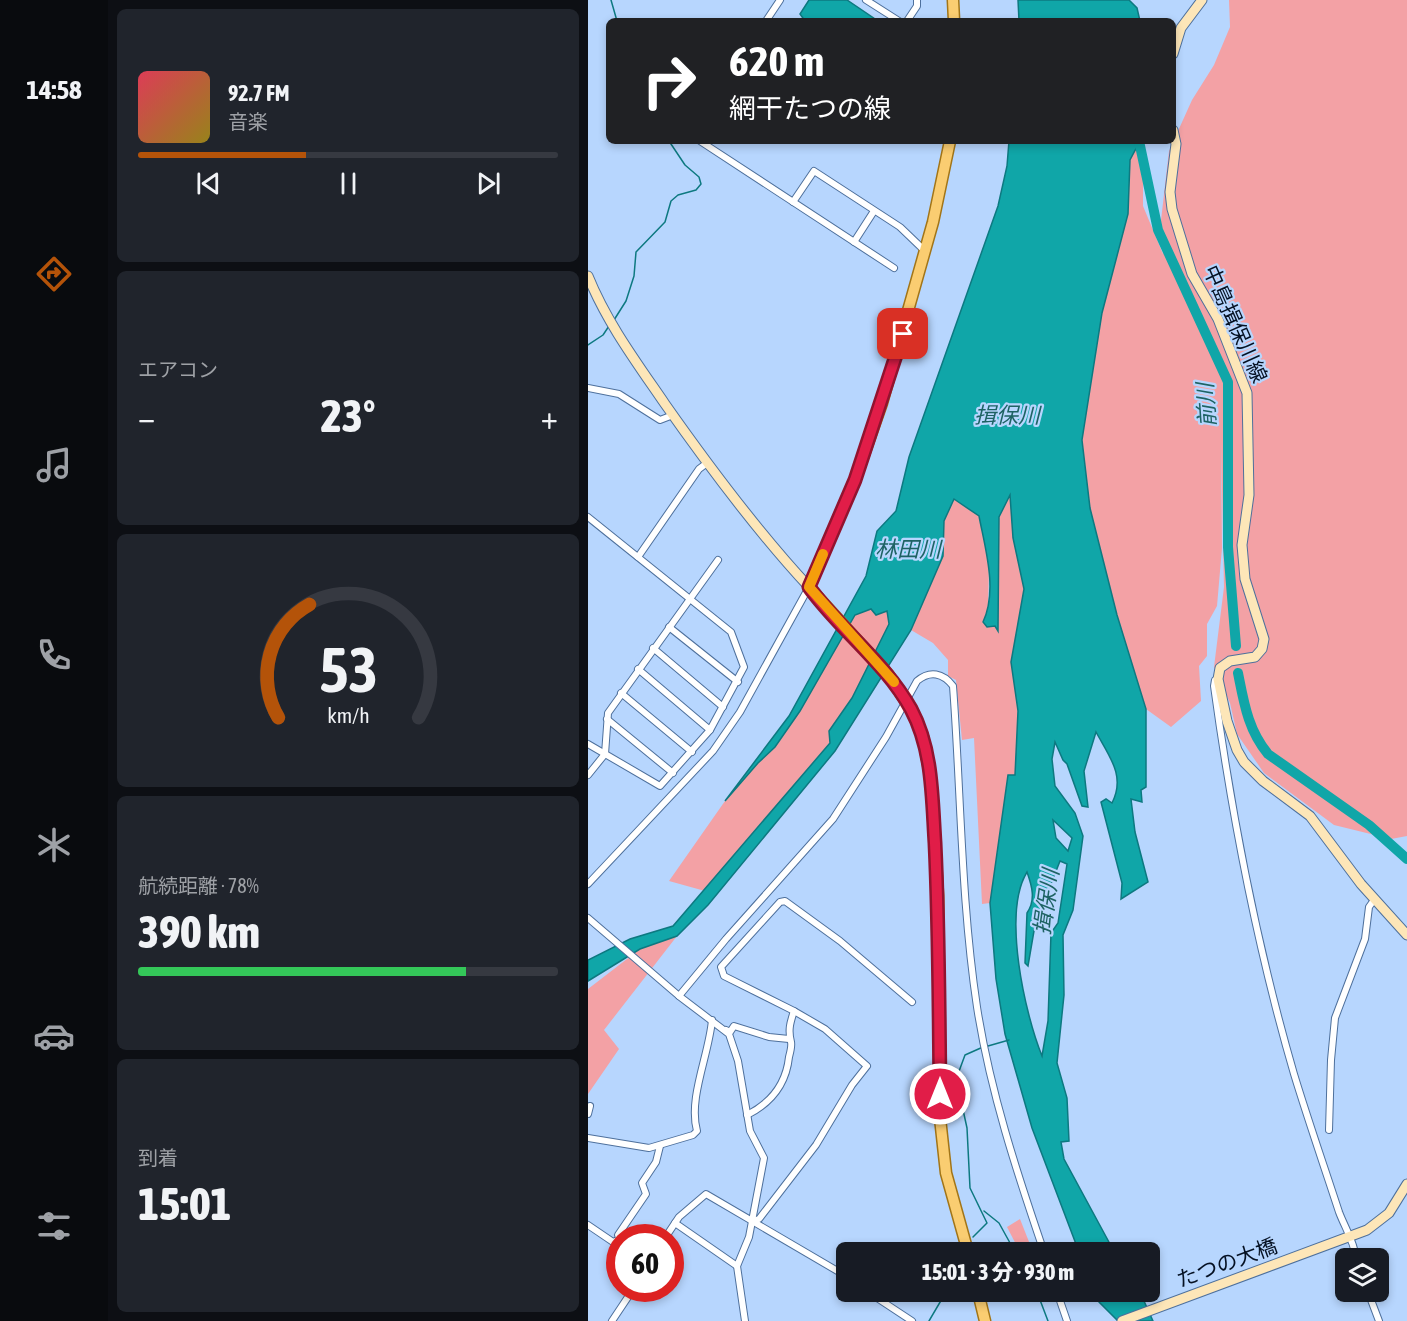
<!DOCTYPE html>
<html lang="ja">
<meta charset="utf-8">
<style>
:root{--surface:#171b24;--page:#20242c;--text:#f1f3f6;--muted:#9ea1a6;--line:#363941;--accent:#b45309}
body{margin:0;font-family:"Asap Condensed","Noto Sans JP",sans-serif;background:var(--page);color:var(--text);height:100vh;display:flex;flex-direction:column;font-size:22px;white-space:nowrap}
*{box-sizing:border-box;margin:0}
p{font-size:20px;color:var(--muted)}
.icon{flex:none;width:33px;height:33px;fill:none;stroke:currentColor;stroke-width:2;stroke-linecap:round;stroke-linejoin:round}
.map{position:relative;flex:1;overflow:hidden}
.drawer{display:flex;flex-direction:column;gap:9px;padding:9px;background:#0d0f14;width:480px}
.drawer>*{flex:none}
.hud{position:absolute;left:18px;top:18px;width:570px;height:126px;border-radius:9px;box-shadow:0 3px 9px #0003;background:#202124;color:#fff;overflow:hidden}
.controls{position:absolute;left:747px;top:1248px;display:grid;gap:12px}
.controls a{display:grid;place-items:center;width:54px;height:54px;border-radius:9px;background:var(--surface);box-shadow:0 3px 9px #0003;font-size:30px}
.speed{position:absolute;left:18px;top:1224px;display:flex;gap:12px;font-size:30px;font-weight:700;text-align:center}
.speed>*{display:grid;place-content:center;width:78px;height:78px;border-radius:50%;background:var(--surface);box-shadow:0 3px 9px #0003;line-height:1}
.speed .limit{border:9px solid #d22;background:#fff;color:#111}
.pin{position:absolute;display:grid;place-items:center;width:51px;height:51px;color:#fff;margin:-26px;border-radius:12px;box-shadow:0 3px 9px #0006}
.me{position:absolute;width:66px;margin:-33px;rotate:0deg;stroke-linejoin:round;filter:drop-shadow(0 0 4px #0008)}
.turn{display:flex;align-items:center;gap:21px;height:126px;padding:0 24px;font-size:27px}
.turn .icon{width:78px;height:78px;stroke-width:2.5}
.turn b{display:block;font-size:42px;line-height:51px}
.big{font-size:45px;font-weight:800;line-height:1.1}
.drawer .widget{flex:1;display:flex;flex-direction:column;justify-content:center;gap:9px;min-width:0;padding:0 21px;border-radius:9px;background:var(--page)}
.drawer .dial{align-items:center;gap:0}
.dial svg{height:156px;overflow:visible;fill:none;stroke:var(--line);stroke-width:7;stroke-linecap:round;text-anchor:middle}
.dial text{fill:var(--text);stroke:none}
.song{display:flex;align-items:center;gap:18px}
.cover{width:72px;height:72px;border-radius:9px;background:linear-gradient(135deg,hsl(350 70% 55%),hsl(50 70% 35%))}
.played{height:6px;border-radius:3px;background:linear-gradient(90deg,var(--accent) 40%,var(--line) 40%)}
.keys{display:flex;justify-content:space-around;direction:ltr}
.heat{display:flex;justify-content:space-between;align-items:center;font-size:33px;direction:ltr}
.charge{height:9px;border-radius:4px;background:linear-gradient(90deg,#34c759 78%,var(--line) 0)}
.trip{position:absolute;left:248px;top:1242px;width:324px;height:60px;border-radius:9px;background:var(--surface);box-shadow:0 3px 9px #0003;font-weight:800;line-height:60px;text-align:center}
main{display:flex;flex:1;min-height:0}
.dock{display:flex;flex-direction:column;width:108px;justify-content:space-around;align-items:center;background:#090b0e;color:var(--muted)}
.dock .icon{width:42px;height:42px}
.dock .selected{color:var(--accent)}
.dock b{font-size:27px;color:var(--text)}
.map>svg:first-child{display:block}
.green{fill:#f3a1a5}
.water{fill:#10a6a8;stroke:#0d7980;stroke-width:1.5;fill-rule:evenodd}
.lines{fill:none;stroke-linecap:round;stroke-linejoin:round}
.stream{stroke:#0d7980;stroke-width:1.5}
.river{stroke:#10a6a8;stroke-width:10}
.street-casing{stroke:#4e709c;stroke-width:8}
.secondary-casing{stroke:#4e709c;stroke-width:11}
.primary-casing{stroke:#a27518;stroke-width:13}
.street{stroke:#fff;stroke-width:6}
.secondary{stroke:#fde6b8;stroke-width:9}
.primary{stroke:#facd71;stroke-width:10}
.route-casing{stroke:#92132f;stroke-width:15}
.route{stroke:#e11d48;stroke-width:10}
.slow{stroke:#f59e0b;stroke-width:10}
.labels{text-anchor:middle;stroke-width:4.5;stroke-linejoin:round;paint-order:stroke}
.street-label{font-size:21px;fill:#051123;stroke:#b7d6fe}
.water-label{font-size:22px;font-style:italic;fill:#1e6364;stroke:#b7d6fe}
</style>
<main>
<nav class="dock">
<b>14:58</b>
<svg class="icon selected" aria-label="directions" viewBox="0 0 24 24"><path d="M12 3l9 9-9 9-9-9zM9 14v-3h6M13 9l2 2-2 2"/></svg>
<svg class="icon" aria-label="music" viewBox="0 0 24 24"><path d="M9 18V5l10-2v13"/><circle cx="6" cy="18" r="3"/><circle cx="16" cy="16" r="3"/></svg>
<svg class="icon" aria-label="phone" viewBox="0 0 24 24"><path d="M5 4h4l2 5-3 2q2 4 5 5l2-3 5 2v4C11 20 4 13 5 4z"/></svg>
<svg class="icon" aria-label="climate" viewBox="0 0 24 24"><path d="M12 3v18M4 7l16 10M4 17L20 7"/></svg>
<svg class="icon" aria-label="car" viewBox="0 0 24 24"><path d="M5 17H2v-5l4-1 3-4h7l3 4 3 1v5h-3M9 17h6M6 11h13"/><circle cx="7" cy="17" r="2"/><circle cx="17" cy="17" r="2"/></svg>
<svg class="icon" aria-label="filters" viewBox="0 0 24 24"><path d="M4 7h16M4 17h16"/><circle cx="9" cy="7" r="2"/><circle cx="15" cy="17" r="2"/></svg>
</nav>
<section class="drawer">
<div class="widget">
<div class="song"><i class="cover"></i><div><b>92.7 FM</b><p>音楽</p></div></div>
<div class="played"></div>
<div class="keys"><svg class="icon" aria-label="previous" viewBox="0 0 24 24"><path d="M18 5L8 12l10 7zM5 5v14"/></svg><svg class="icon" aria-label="pause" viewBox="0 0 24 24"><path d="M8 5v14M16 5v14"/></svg><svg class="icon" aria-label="next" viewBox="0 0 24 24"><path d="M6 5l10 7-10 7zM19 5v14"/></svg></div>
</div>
<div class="widget"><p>エアコン</p>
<div class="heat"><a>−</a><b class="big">23°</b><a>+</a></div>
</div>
<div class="widget dial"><svg viewBox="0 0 100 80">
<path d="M14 69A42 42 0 1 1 86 69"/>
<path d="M14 69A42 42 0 0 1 30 11" stroke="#b45309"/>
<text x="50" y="56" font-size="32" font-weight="700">53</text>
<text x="50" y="72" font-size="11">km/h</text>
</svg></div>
<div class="widget"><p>航続距離 · 78%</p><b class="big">390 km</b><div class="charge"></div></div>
<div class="widget"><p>到着</p><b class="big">15:01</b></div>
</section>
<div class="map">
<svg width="819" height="1321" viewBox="0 0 819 1321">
<rect width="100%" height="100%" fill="#b7d6fe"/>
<!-- green -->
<g class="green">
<path d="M641,0H819V836L803,839L746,825L676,773L649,734L642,703L626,667L636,587L633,439L634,548L629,606L619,624V656L611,666L613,701L583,727L558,709L529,615L502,508L494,440L514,313L540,214L542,160L549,143H555V206L575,254L572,229L581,151L604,100L626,65L642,27Z"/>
<path d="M422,494L425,538L436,589L423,662L430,711L427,775L420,776L402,903L394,904L386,738L374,740L368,680L360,676V660L345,643L323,630L355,556L356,521L366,499L391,515L401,567L400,611L410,630L411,517Z"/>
<path d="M283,609L299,611L301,624L264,698L241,731L242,743L117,891L81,881L137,801L170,762L187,747L212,711L267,615Z"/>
<path d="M89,936L16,1030L31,1049L0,1094V989L52,949Z"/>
<path d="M432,1219L445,1252H432L419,1227Z"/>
</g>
<!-- water -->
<g class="water">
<path d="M221,0H259L290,21H217L212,14Z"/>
<path d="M430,0H541L549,8L552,21H431Z"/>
<path d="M421,141H552L542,160L540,214L514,313L494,440L502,508L529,615L558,709V787L553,790L554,802L543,799L547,832L560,882L533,899L534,883L513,802L518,799L524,803C538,776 521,756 508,732L496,771L500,807L494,806L479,764L475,760L467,742L464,759L467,786L487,813L495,836L485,910L475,935L476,995L469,1063L479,1098L481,1141L473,1142L476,1159L522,1244L541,1252H491L444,1128L417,1034L408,979L402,903L420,775H427L430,711L423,662L436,589L425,538L422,495L411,517L410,631L407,626L399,627L395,622C410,590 397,548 391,516L366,499L356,521L355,556L323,630L247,751L120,905L89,936L52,949L0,981V960L42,939L85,926L242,743L241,731L264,698L301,624L299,611L288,615L283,609L267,615L212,711L187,747L170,763L137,801L201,716L278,576L289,531L308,511L321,457L410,206L419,166ZM465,820L484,838L480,851L468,838ZM472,861L479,864L470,923L463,933L460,1021L454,1056C437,1014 414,913 439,872C444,886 448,900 439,913L437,963L440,966L447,925Z"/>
<path d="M505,1292H525L540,1300V1292H556V1301L565,1321H530L511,1302Z"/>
</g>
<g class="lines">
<!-- stream -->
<g class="stream">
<path d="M23,0L29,21"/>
<path d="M26,320L38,301L46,276L48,252L77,222L83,201L90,195L108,190L113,184L111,177L97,165L81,141"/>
<path d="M0,345L15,335L21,326"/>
<path d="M400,1046L421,1040"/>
<path d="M396,1211L411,1223L427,1252"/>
<path d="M385,1237L399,1223L382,1188L379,1128L370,1087V1074L377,1055L395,1047"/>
<path d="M449,1292L460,1321"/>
<path d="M341,1321L358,1292"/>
</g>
<!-- river -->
<g class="river">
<path d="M551,141L570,230L640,382V547L648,646"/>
<path d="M650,673C656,703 660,730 680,754L781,825L819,859"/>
</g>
<defs>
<g id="street">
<path d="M278,0L311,21"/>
<path d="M178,21L192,0"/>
<path d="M319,21L329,6V0"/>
<path d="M112,141L306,268"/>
<path d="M205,202L226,171L312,227L337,251"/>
<path d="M266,242L286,211"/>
<path d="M0,388L31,394L72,420L85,415"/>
<path d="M0,517L143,632L156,667L122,730L72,786L0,744"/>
<path d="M50,557L111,469L119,463"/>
<path d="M81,627L150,682"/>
<path d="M65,648L135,707"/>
<path d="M50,669L122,730"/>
<path d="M630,679L627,680L626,686C644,817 669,947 706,1074C720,1120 736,1166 751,1212C757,1228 766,1241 768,1258"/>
<path d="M33,693L104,752"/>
<path d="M19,719L85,773"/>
<path d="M0,775L17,754L20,713L130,560"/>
<path d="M0,884L125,751L152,712L221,587"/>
<path d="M0,918L91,996L141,1034L150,1061L162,1131L176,1158L161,1237L149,1266L157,1321"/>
<path d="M91,996L138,939L245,819L298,737L329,681C342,670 355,673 365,686C373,793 373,901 389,1007C402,1091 429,1173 456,1252"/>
<path d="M138,1030L142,1032L146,1026L181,1037L201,1039"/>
<path d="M0,1114L2,1106"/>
<path d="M159,1115C183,1103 198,1085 201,1057C202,1053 204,1046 203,1042C200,1030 202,1023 206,1011"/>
<path d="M741,1130L743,1060L747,1018L777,939L781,907L786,900"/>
<path d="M0,1138L61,1148L105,1135L109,1131C100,1098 121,1055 124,1020"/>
<path d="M165,1221L171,1219L228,1145L264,1085L279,1066L237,1029L206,1011L136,976L133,967L192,902L197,901L252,941L324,1002"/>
<path d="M87,1223L149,1266"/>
<path d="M0,1225L25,1242L32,1239"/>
<path d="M32,1238L30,1235L58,1194L54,1183L68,1162L72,1146"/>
<path d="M77,1238L91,1217L118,1194L258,1276"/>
<path d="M280,1292L324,1321"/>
<path d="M469,1292L479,1321"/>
<path d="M780,1292L791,1321"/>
<path d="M24,1321L46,1288"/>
</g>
<g id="secondary">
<path d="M585,54L593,28L614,0"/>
<path d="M585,130L588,144L582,192L584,209L604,274L630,319L659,393L661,495L654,545L657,579L676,639L674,649L667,657L642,661L632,668L630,679L639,721L649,750L656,762L675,781L722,816L773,884L819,935"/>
<path d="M0,276C19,323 49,363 77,404C122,468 168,530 221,587"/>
<path d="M534,1321L779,1230L801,1213L819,1184"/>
</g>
<g id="primary">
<path d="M365,0L366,21"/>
<path d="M362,141L345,222L294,403L267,480L221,587L300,674L324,711L335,737L343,780L350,896L352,1118L358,1173L380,1252"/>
<path d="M390,1292L397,1321"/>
</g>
</defs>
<!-- street casing -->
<use href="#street" class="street-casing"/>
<!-- secondary casing -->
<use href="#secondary" class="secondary-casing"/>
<!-- primary casing -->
<use href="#primary" class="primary-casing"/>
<!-- street -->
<use href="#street" class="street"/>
<!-- secondary -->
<use href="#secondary" class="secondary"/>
<!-- primary -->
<use href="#primary" class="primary"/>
</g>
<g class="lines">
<defs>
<path id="route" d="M315,334L267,480L221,587C252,630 297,662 323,709C345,750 344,798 347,843C351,927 351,1010 352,1094"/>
</defs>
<!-- route casing -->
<use href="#route" class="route-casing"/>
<!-- route -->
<use href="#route" class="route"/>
<!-- slow -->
<path class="slow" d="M235,554L221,587L306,682"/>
</g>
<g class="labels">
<!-- street labels -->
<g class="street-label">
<text transform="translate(647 324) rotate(66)" y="7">中島揖保川線</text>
<text transform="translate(639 1263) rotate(-20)" y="7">たつの大橋</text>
</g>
<!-- water labels -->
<g class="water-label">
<text transform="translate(618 405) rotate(-94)" y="8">前川</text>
<text x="419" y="423">揖保川</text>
<text x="320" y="557">林田川</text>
<text transform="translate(458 902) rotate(-82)" y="8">揖保川</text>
</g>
</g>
</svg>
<div class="controls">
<a><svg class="icon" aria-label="layers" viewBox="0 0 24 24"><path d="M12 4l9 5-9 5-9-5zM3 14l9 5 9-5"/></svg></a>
</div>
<div class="speed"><div class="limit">60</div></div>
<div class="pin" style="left:315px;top:334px;background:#d93025"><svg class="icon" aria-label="arrive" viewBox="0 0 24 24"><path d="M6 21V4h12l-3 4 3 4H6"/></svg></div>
<svg class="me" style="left:352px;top:1094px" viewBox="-20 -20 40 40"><circle r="17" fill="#e11d48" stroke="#fff" stroke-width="3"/><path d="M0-11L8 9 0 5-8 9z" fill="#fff"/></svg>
<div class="trip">15:01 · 3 分 · 930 m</div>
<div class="hud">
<div class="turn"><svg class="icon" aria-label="right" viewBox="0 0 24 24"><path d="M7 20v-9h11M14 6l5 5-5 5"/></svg><div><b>620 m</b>網干たつの線</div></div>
</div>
</div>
</main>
